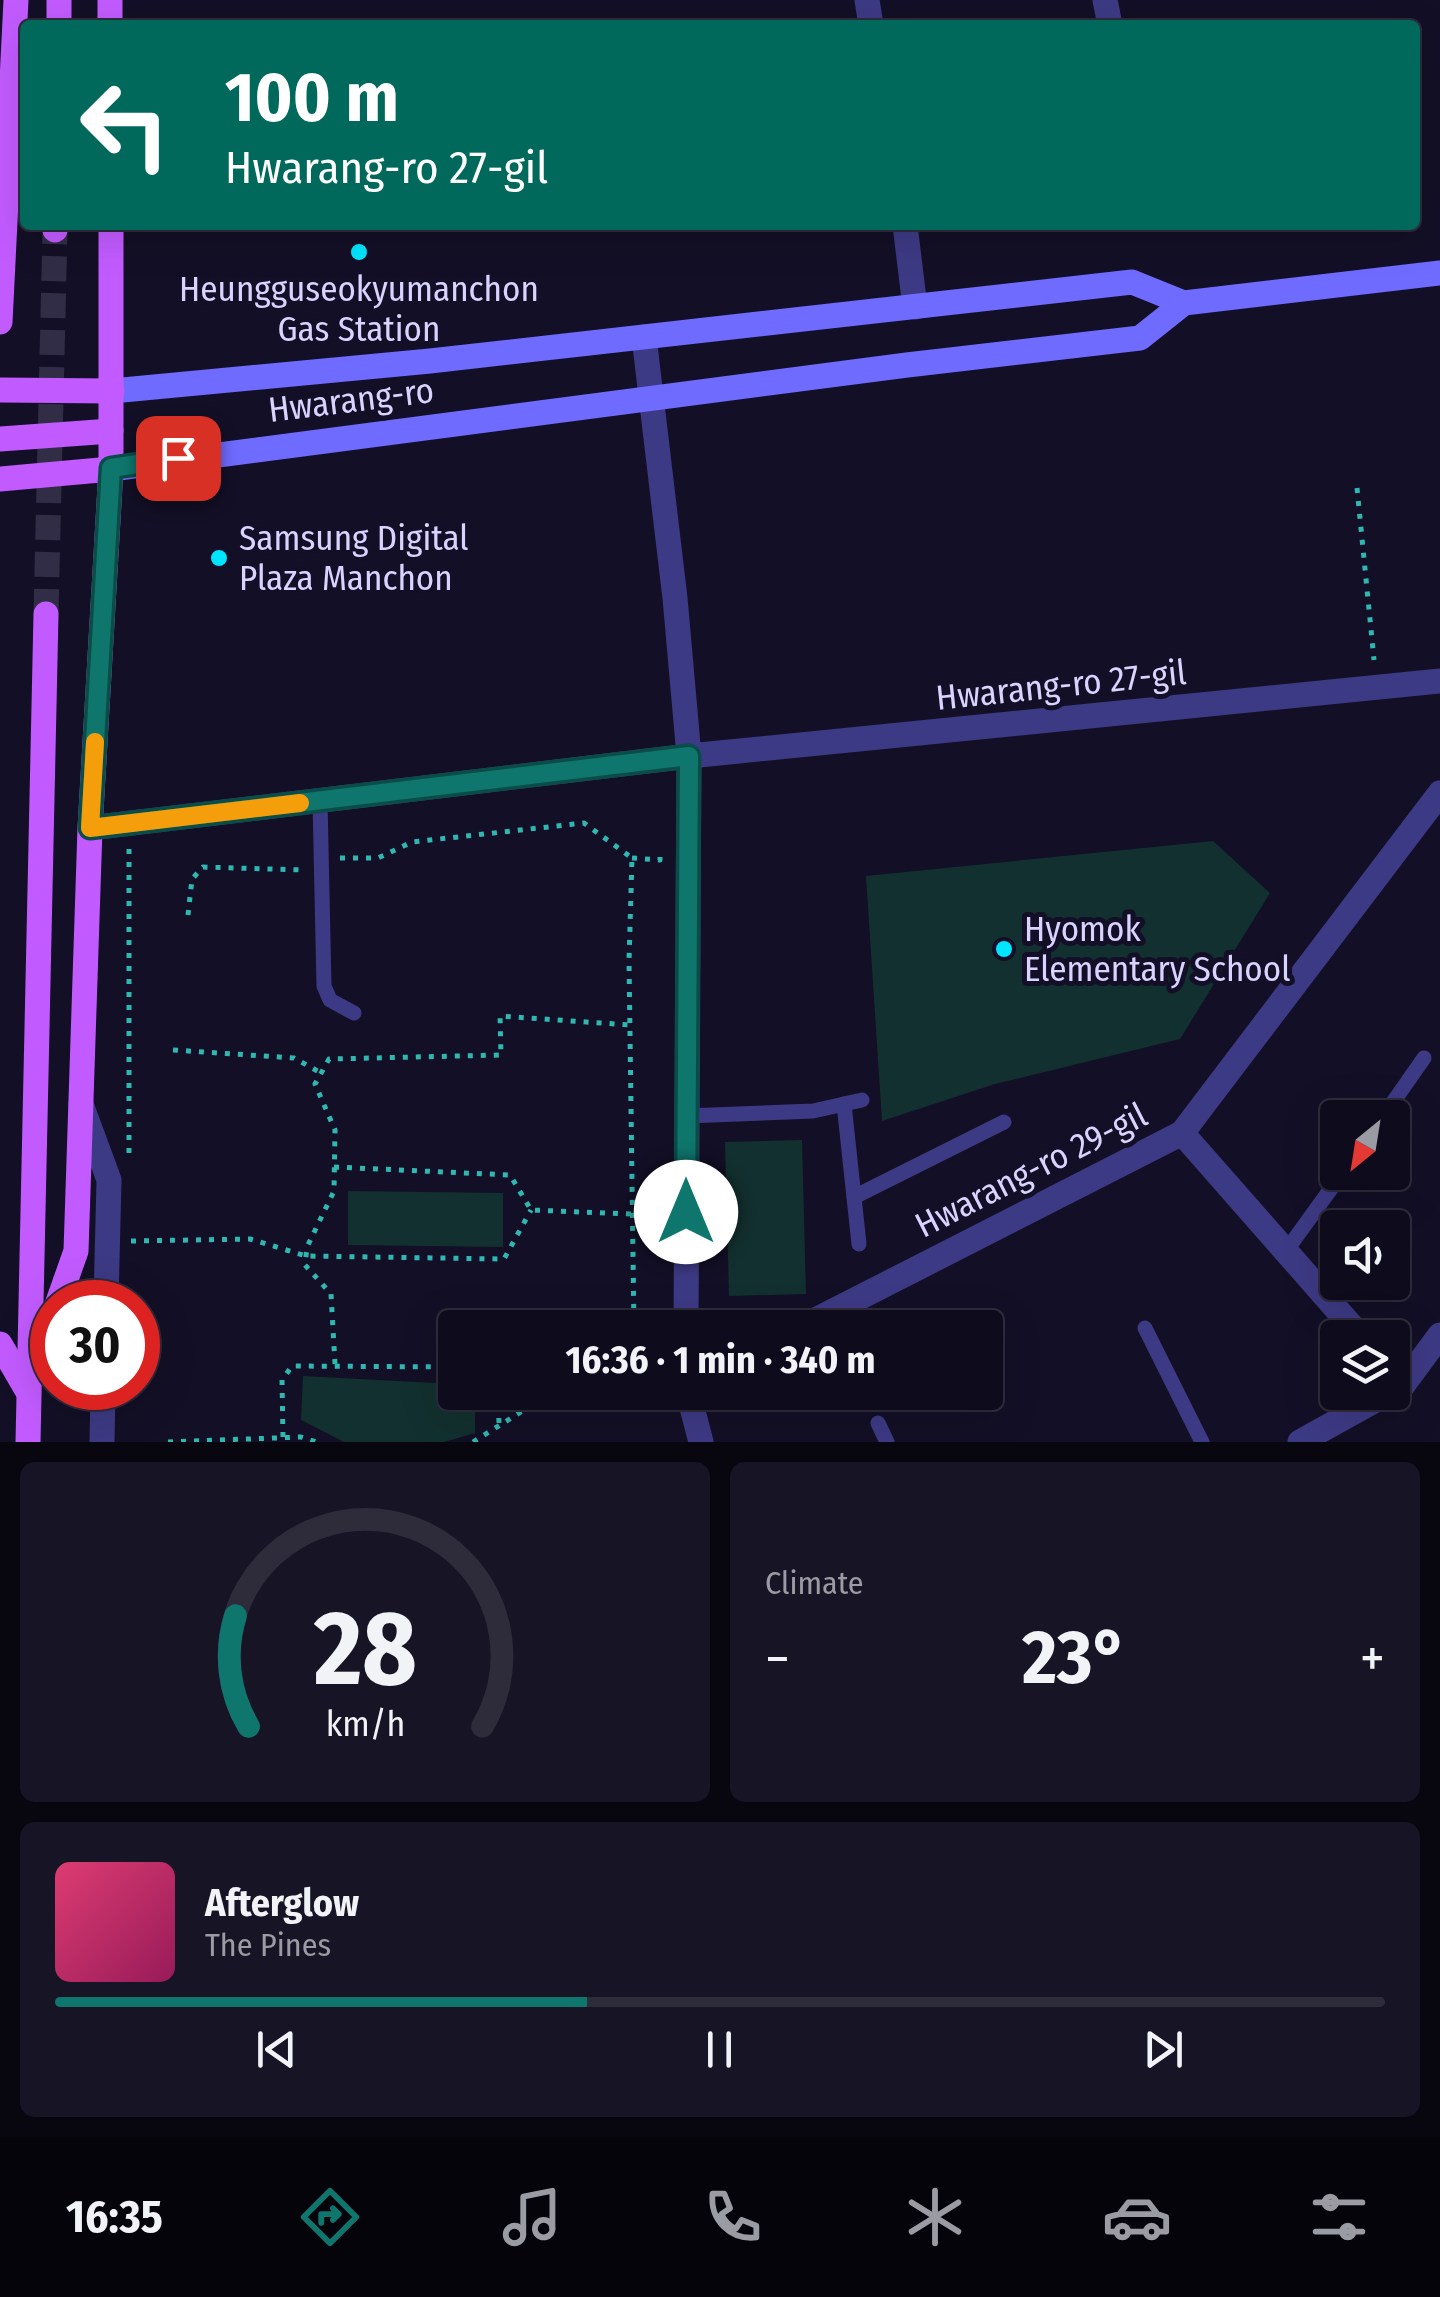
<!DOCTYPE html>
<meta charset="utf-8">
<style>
:root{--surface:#0e0b1c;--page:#171425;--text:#f1f3f6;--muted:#9b9ba3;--line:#2e2b3b;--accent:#0f766e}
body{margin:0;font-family:"Fira Sans Condensed",sans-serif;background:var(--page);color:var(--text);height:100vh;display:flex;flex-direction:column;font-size:38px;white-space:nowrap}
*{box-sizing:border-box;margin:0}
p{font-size:32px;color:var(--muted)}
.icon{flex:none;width:55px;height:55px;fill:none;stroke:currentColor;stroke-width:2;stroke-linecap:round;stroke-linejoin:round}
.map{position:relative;height:1442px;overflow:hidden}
.side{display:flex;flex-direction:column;gap:20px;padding:20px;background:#08060f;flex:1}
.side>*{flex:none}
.hud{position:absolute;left:20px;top:20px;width:1400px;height:210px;border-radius:10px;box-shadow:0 10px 40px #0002,0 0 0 2px var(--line);background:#00695c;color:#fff;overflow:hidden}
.needle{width:65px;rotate:210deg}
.fabs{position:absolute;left:1320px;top:1100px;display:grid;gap:20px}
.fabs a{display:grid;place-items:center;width:90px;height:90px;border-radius:10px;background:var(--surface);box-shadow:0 10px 40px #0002,0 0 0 2px var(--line);font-size:50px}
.speed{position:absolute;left:30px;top:1280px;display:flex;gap:20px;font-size:50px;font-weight:700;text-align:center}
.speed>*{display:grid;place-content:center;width:130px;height:130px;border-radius:50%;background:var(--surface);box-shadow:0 10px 40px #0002,0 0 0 2px var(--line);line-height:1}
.speed .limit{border:15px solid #d22;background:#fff;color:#111}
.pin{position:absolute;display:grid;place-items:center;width:85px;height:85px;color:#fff;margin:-42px;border-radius:20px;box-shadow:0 5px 15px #0006}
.me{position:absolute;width:110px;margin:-55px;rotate:0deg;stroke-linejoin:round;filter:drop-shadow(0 0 8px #0008)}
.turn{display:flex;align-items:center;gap:35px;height:210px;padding:0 40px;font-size:45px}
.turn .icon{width:130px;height:130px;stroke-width:2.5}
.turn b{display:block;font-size:70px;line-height:85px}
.big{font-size:75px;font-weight:700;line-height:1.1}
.side .tile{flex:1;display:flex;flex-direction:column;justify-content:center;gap:15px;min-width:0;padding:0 35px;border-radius:15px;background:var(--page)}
.side .dial{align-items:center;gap:0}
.dial svg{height:260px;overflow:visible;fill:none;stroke:var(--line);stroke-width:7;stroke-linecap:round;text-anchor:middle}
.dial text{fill:var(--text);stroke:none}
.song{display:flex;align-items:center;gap:30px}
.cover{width:120px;height:120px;border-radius:15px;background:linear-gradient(135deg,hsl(340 70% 55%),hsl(330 70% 35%))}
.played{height:10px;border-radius:5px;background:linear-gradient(90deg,var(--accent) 40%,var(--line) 40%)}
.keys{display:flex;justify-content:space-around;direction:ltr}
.heat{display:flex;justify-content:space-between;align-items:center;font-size:55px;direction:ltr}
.side .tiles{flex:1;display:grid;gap:20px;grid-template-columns:1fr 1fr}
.tile:last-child{grid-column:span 2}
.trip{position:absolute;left:438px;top:1310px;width:565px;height:100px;border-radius:10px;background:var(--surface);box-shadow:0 10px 40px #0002,0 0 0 2px var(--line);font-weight:700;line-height:100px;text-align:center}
.tab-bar{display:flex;height:160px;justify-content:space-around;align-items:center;background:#06040b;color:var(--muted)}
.tab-bar .icon{width:70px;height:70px}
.tab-bar .selected{color:var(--accent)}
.tab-bar b{font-size:45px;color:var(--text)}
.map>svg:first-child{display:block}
.green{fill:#12302f}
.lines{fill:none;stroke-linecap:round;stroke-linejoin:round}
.primary-tunnel{stroke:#312d47;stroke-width:25;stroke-dasharray:25 12;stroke-linecap:butt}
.path{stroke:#2fb8b0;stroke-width:5;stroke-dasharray:5 8;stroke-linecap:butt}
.service{stroke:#3d3a85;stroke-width:15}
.minor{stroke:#3d3a85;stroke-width:25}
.secondary{stroke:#6f6bff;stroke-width:25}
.primary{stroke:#c25bff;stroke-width:25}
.route-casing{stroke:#0a4d48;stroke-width:25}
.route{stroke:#0f766e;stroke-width:18}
.slow{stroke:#f59e0b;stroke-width:18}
.poi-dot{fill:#00e5ff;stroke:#130f26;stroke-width:4}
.labels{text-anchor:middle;stroke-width:10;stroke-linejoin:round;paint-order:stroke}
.poi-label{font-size:35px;fill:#d9d4ff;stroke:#130f26;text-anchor:start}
.street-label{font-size:35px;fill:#d9d4ff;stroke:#130f26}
</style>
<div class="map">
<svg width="1440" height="1442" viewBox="0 0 1440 1442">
<rect width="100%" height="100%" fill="#130f26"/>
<!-- green -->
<g class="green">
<path d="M1213,841L1270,893L1180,1039L995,1084L882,1121L866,876Z"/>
<path d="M802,1140L806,1294L729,1296L725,1142Z"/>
<path d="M348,1191L503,1193V1247L348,1245Z"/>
<path d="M303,1376L455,1384V1392L475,1393V1433L444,1442H344L301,1420Z"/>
</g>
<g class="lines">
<!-- primary-tunnel -->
<path class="primary-tunnel" d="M46,614L55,230"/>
<!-- path -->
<g class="path">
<path d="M1357,488L1374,660"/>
<path d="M340,858H378L412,842L584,823L632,858L629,961L634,1328"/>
<path d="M632,858L660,860V856"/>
<path d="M188,915L192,879L203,867L303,870"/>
<path d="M173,1050L294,1058L321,1073"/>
<path d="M129,1153V849"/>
<path d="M334,1167L510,1175L531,1210L632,1214"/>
<path d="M131,1241L250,1239L306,1256L504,1259L531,1210"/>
<path d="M335,1364L331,1294L305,1265L307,1247L334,1191L335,1130L315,1084L329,1059L501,1055L500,1016L630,1025"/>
<path d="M498,1392L499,1424"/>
<path d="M283,1437L282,1380L292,1366L455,1367"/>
<path d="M168,1442L301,1437L316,1442"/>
<path d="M473,1442L524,1410L638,1392"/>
</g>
<!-- service -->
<g class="service">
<path d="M320,801L324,986L330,1000L354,1013"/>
<path d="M844,1104L859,1244"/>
<path d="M686,1116L813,1111L862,1100"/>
<path d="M1382,1118L1424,1058"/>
<path d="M854,1197L1004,1122"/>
<path d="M1286,1251L1343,1172"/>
<path d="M1145,1328L1202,1442"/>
<path d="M878,1423L887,1442"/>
</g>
<!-- minor -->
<g class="minor">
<path d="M867,0L871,25"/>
<path d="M1105,0L1110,25"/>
<path d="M905,225L915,307"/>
<path d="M644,337L675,598L689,756L686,1328"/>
<path d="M90,828L689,756L1440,681"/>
<path d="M81,1104L109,1180L106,1302"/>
<path d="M1182,1133L1362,1338"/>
<path d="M800,1328L1182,1133L1440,793"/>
<path d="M1392,1391L1403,1385L1440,1335"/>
<path d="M688,1392L701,1442"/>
<path d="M102,1442L103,1388"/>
<path d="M1300,1442L1390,1392"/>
</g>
<!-- secondary -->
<g class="secondary">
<path d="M112,391L430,361L1132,282L1184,303L1440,273"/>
<path d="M111,469L907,365L1140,338L1184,303"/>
</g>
<!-- primary -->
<g class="primary">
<path d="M110,0V25"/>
<path d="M59,25V0"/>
<path d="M55,230V225"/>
<path d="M0,322L16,0"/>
<path d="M0,390L112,391"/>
<path d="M0,439L111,431"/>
<path d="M0,479L111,469"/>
<path d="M58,1302L76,1251L90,828L111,469V225"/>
<path d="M0,1344L28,1392"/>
<path d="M36,1368L52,1319"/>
<path d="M28,1442L46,614"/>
</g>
</g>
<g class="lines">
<defs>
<path id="route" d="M178,458L111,468L90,828L689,756L686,1212"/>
</defs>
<!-- route casing -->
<use href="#route" class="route-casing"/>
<!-- route -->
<use href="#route" class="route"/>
<!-- slow -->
<path class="slow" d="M95,742L90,828L300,803"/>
</g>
<!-- markers -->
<g class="poi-dot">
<circle cx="359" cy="252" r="10"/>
<circle cx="219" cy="558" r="10"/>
<circle cx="1004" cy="949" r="10"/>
</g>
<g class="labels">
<!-- poi labels -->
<g class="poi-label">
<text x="359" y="301" text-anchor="middle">Heungguseokyumanchon<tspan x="359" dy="40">Gas Station</tspan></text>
<text x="239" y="550">Samsung Digital<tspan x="239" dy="40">Plaza Manchon</tspan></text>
<text x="1024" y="941">Hyomok<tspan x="1024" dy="40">Elementary School</tspan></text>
</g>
<!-- street labels -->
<g class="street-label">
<text transform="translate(351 400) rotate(-7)" y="12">Hwarang-ro</text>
<text transform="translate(1061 685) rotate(-6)" y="12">Hwarang-ro 27-gil</text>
<text transform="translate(1031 1170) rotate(-27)" y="12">Hwarang-ro 29-gil</text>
</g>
</g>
</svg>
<div class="fabs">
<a><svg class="needle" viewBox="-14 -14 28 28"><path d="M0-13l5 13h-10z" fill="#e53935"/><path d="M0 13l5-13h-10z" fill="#9b9ba3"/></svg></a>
<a><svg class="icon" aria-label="sound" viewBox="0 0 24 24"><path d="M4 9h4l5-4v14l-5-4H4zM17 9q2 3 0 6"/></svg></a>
<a><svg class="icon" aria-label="layers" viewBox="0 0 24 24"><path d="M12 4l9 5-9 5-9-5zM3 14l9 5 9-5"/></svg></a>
</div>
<div class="speed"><div class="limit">30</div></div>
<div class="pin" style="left:178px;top:458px;background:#d93025"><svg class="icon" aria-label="arrive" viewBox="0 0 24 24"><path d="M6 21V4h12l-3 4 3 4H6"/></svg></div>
<svg class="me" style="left:686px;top:1212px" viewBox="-20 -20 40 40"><circle r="19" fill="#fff"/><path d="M0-13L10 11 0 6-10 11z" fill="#0f766e"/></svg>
<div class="trip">16:36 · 1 min · 340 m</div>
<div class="hud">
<div class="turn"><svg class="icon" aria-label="left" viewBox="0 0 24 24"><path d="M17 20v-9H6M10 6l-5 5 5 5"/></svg><div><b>100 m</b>Hwarang-ro 27-gil</div></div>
</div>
</div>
<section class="side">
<div class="tiles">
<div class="tile dial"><svg viewBox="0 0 100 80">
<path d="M14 69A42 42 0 1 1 86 69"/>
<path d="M14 69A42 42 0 0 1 10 35" stroke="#0f766e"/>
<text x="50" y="56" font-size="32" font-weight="700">28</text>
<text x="50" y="72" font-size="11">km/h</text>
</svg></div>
<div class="tile"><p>Climate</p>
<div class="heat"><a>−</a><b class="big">23°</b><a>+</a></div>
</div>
<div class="tile">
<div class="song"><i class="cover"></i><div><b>Afterglow</b><p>The Pines</p></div></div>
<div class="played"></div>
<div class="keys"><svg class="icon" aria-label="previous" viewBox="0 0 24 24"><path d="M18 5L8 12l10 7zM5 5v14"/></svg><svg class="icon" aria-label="pause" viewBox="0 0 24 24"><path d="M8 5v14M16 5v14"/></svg><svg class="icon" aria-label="next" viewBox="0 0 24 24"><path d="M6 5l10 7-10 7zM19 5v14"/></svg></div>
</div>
</div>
</section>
<nav class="tab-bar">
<b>16:35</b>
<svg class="icon selected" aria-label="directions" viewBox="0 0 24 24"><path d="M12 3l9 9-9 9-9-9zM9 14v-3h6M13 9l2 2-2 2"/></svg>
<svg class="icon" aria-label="music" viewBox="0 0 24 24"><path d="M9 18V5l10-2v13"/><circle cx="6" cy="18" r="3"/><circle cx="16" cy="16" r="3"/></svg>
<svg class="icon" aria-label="phone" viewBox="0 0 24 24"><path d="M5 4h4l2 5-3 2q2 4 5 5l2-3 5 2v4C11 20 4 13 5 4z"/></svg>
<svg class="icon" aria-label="climate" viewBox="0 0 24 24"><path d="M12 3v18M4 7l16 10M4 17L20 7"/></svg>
<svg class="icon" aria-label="car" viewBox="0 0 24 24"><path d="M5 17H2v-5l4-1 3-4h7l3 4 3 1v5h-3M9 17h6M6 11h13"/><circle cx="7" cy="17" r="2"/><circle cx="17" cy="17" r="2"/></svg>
<svg class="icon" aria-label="filters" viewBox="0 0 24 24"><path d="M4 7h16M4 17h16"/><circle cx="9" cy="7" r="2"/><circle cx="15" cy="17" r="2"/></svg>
</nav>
